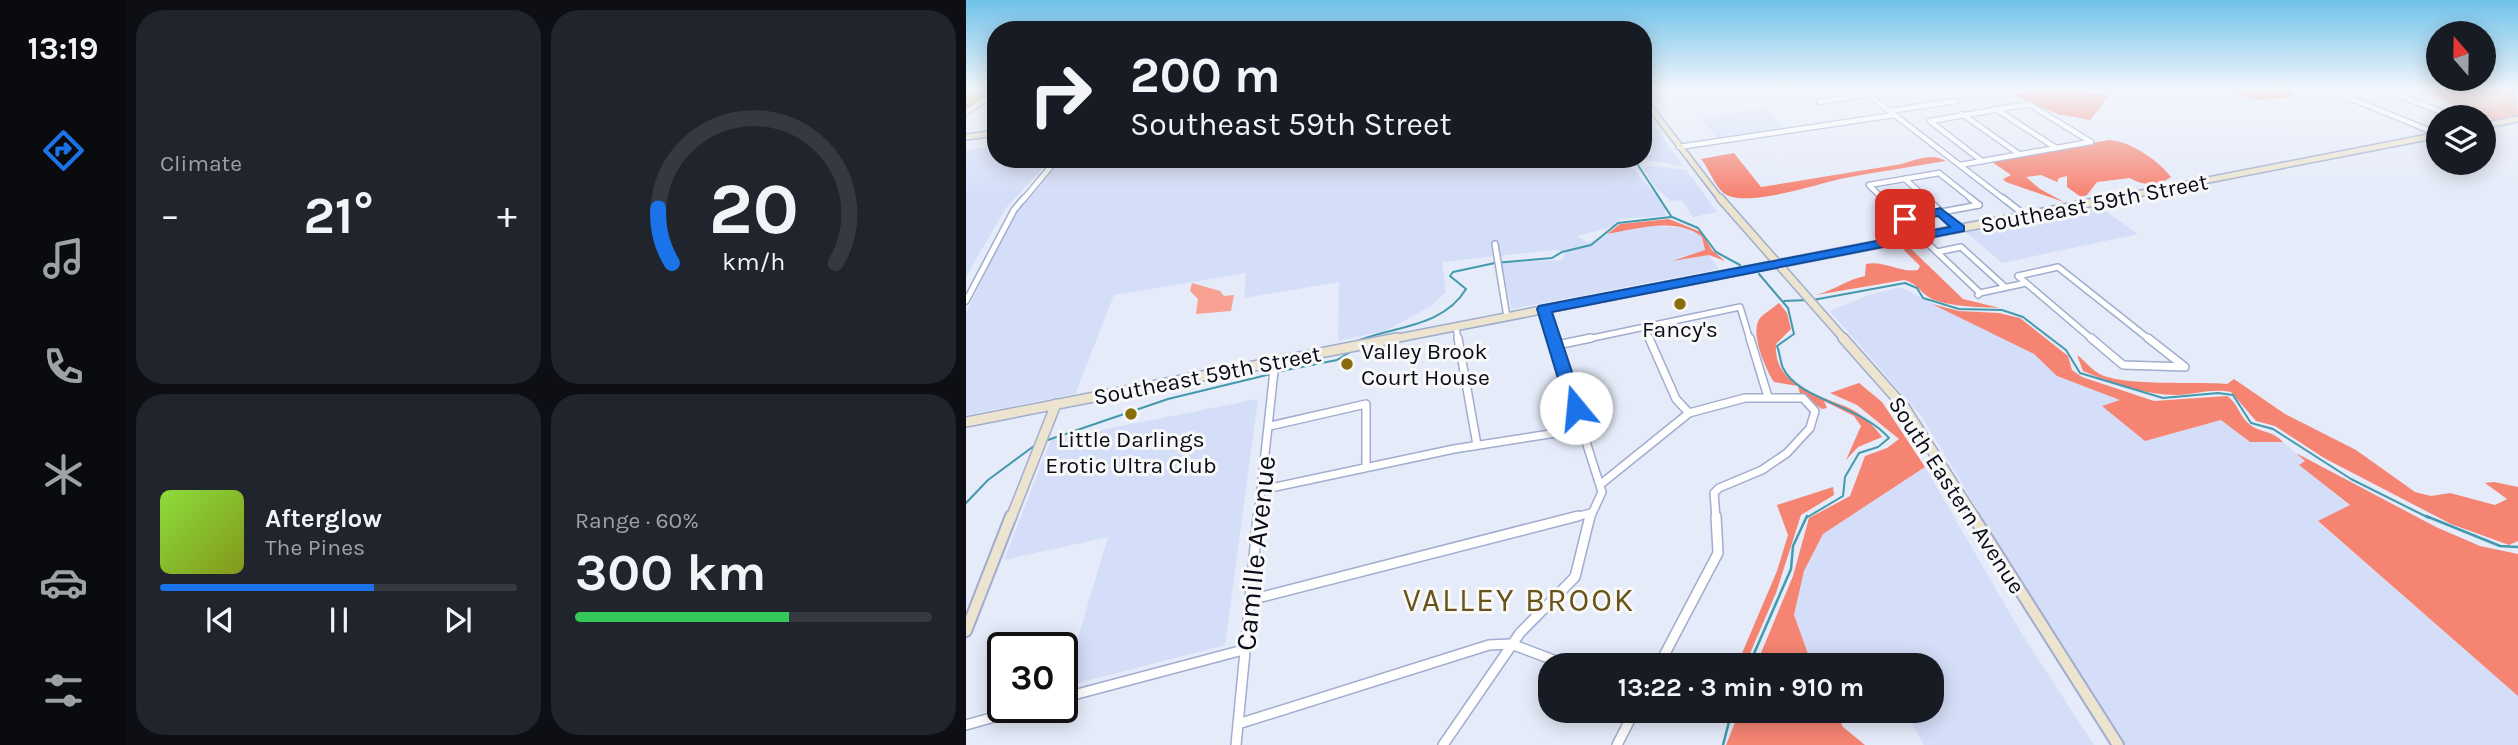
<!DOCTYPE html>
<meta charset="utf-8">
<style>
:root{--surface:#171b24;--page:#20242c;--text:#f1f3f6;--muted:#9ea1a6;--line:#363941;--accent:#1a73e8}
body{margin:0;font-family:Karla,sans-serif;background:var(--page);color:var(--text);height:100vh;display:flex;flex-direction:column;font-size:26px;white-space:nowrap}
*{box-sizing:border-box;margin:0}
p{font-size:23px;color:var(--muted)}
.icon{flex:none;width:38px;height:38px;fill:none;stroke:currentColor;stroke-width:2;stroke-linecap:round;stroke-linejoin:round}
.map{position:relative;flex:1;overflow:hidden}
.sheet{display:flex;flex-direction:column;gap:10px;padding:10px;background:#0d0f14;width:840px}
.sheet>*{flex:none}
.guide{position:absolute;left:21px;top:21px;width:665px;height:147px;border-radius:28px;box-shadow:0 4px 18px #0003;background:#171b24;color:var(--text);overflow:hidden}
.needle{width:46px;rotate:340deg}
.tools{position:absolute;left:1460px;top:21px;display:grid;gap:14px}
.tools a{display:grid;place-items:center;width:70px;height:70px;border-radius:50%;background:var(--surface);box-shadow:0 4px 18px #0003;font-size:35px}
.speed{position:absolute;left:21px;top:632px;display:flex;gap:14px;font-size:35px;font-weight:700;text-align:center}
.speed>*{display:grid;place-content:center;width:91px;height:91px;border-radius:50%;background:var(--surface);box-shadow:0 4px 18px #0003;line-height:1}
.speed .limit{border:4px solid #111;border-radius:10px;background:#fff;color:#111}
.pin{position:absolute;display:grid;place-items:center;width:60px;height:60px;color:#fff;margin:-30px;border-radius:14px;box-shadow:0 4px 10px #0006}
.me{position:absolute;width:77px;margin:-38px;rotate:343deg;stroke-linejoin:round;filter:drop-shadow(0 0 5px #0008)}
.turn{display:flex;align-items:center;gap:24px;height:147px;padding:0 28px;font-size:32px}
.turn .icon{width:91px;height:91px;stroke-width:2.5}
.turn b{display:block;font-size:49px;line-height:60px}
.big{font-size:52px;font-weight:700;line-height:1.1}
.sheet .tile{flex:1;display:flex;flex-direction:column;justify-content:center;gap:10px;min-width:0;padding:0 24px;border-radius:28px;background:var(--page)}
.sheet .dial{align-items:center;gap:0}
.dial svg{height:182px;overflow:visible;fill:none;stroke:var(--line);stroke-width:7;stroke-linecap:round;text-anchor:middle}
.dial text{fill:var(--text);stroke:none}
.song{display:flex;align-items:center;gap:21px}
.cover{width:84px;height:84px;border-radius:10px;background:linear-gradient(135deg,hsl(90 70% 55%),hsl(70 70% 35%))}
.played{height:7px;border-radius:4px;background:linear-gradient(90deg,var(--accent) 60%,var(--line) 60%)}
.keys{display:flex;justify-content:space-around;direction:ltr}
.heat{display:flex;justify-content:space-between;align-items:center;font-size:38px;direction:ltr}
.charge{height:10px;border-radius:5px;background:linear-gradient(90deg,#34c759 60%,var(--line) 0)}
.sheet .tiles{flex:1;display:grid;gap:10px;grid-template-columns:repeat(2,1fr)}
.trip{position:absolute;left:572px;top:653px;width:406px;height:70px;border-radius:28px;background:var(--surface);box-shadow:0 4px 18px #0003;font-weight:700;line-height:70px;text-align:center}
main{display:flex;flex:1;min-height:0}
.dock{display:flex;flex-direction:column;width:126px;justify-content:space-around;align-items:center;background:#090b0e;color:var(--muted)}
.dock .icon{width:49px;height:49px}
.dock .on{color:var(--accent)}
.dock b{font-size:32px;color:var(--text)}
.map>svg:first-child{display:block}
.built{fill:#d5def8}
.green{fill:#f8a192}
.forest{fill:#f68473}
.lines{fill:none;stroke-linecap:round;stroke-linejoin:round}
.stream-far1{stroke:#429aac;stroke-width:2}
.stream{stroke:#429aac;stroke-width:2.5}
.street-far3-casing{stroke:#a1adcf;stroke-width:7}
.street-far2-casing{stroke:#a1adcf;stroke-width:8}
.street-far1-casing{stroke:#a1adcf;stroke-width:10}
.street-casing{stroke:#a1adcf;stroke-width:12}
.secondary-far3-casing{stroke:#a1adcf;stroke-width:8}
.secondary-far2-casing{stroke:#a1adcf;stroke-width:10}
.secondary-far1-casing{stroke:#a1adcf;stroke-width:12}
.secondary-casing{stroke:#a1adcf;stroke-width:14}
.highway-casing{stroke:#7f6f43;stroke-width:10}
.street-far3{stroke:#fff;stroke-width:4.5}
.street-far2{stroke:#fff;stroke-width:5}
.street-far1{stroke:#fff;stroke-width:7}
.street{stroke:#fff;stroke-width:9}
.secondary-far3{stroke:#ece4ce;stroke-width:5}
.secondary-far2{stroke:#ece4ce;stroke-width:7}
.secondary-far1{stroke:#ece4ce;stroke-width:9}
.secondary{stroke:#ece4ce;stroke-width:10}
.highway{stroke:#bfa45a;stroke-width:7}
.route{fill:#1a73e8;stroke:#114b97;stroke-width:2}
.poi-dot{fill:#896d0d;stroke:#f8f8f8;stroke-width:2.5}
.labels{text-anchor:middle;stroke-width:6;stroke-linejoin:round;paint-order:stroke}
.street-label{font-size:23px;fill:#090c18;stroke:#f8f8f8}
.poi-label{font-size:23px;fill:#090c18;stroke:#f8f8f8}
.near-street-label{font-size:28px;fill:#090c18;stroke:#f8f8f8}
.near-quarter-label{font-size:32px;letter-spacing:2px;fill:#685418;stroke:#f8f8f8}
</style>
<main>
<nav class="dock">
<b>13:19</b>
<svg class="icon on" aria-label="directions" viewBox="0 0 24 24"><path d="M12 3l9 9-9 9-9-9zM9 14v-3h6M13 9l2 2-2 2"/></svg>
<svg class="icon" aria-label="music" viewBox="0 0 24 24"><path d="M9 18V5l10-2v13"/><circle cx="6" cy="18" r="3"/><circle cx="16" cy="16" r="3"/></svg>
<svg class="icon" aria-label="phone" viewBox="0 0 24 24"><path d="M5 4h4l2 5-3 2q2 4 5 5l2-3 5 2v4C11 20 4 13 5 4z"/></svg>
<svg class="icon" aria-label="climate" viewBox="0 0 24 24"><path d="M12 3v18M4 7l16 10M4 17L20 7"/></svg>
<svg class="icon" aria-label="car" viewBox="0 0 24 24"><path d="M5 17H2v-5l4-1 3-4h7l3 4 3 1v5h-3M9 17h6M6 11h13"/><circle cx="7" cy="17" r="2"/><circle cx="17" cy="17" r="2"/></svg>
<svg class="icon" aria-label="filters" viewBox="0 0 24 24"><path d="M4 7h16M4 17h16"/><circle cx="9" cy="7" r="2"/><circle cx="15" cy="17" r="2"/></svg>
</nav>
<section class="sheet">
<div class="tiles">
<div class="tile"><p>Climate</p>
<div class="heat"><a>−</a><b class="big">21°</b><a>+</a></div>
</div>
<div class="tile dial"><svg viewBox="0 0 100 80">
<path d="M14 69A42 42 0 1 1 86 69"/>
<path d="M14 69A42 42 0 0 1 8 45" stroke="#1a73e8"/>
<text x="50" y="56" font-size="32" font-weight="700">20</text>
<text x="50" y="72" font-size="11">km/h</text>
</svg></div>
<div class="tile">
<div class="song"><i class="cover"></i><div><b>Afterglow</b><p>The Pines</p></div></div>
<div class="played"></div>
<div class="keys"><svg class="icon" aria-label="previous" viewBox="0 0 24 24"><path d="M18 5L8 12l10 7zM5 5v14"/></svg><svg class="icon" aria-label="pause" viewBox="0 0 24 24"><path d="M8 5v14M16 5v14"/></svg><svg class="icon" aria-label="next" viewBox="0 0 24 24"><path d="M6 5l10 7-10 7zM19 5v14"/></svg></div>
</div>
<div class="tile"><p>Range · 60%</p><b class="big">300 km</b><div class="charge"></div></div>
</div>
</section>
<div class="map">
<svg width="1552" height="745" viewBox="0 0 1552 745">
<rect width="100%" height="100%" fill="#e5ebf9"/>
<!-- built -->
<g class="built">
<path d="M677,89H780L683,103Z"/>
<path d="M800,108L821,130L753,140L734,118Z"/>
<path d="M677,109L717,166L674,159H677Z"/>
<path d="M30,146V159H85L40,208L0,277V150Z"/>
<path d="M138,159H659L699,206V216L654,219L649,226L611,236L622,243L641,234L686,226L719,228L736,237L739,251L706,259L743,255L753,269L546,309L534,263L596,260L600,252L589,250L476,262L480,292L465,306L419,331L372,341L373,282L278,298L280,273L148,295L109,394L0,415V313L48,214L88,165Z"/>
<path d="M686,166L720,170L751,212L727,217L716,200L705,201L688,186L677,168Z"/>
<path d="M1132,206L1172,234L1036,263L1000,232Z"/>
<path d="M934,287L1068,354L1091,376L1156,400L1137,405L1179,441L1255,420L1284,442H1317L1340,462L1334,465L1384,506L1352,522L1552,696V745H1159L1122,693L956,417L864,311L903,295Z"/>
<path d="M292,399L259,645L97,687L142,537L38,560L85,440Z"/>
<path d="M959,467L1056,634L1128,745H958L939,711L966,710V665H846L828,616L838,571L857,534Z"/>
</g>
<!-- green -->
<g class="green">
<path d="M1446,89H1550L1552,117L1530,121Z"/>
<path d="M226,283L254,291L258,296L268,295L265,311L230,314L232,299L224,291Z"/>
</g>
<!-- forest -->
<g class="forest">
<path d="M1257,89H1320L1329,93L1324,98L1289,100Z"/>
<path d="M1094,90L1144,95L1124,120L1092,114L1045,94Z"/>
<path d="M1143,140C1164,141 1192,160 1205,177C1193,186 1176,186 1164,178L1131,182L1121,195L1115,197L1101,187V176L1093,178L1091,182L1075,175L1060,177L1074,189L1098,202L1040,182L1037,179L1045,175L1026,162Z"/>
<path d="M768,153L795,187L930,165C946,162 965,151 980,161C945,167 909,172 874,179C849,185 786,205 763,196C749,190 745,171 735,159Z"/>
<path d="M703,219L735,232L746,250L759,261L743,255L706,261L739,250L736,237C709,216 671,229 641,234L654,224Z"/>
<path d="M940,244L997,299L1034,308C1016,307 976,307 961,296C953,290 950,283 938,280L850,295C871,289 880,280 899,276L900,264C918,260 933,273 952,270L954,266L934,246Z"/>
<path d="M813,303L821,313L825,329L810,344C807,386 853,395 883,408C896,414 908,426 916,437L892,447L880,460L895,426L888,416L858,401L861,408L856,409L834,394L832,386L808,382C800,370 782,330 795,317C799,313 807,308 813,303Z"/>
<path d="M966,304L993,311L1033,313L1054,318L1102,356L1106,370L1116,377L1188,401L1261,396C1271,402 1273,415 1282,423C1292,433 1307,430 1317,442H1284L1255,420L1179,441L1136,406L1154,400L1091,376L1068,354Z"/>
<path d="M1111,355C1118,360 1124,368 1132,373C1155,387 1229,381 1261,384L1268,379L1319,414L1390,450L1449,492L1465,496L1484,493L1529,505L1541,499L1519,483L1528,482L1552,487V541L1543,545L1485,524L1358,458L1309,426L1290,421L1265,392C1246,388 1230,394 1211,395C1179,395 1146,383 1117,371Z"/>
<path d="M893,383L916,402L959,467L857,534L838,571L828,615L846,665H790L827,576L843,518L884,496L899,456L921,448L933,439L891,405L864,393Z"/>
<path d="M1330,453L1470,527L1514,546L1552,554V696L1352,521L1384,505L1333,465L1339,461Z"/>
<path d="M867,487L868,495L835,515L810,593L779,665H771L811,571L822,535L811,505Z"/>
<path d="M774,710L869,711L877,727L899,745H760Z"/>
</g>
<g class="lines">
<!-- stream-far1 -->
<g class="stream-far1">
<path d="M668,159L705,216"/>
<path d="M706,217L732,228L750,252L774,265"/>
<path d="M793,274L822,308L828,334L811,346C814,353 814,361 817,368C832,400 895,405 923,438L912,447L893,453L879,477L877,496L840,518"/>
<path d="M847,300L939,283L951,288L957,298L993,309L1036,310L1057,317L1100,350L1114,373L1197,398L1252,393L1267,395L1285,423L1307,429L1385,479L1463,518"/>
<path d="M818,301L842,300"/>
<path d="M394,340C431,326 478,326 500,289L484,276L487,272L529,263L586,258L596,252L625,245L652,223L705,217"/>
<path d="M310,372L371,360L384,352"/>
<path d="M79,441L202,399L305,374"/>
<path d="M0,503L22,480L68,446"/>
</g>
<!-- stream -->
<g class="stream">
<path d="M1460,516L1534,546L1552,547"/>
<path d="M783,665L825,569L827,546L841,516"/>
<path d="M757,745L766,710"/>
</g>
<defs>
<g id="street-far3">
<path d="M895,89L1039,200"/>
<path d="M1361,89L1472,134"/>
<path d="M1416,89L1489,117"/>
<path d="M853,102L902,94"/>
<path d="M1030,109L1090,148"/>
<path d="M923,111L989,101"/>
<path d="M996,114L1053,154"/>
<path d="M713,147L928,115"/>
<path d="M1016,161L964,121L1063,104L1125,142"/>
<path d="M994,165L1124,142"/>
<path d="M939,179L962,200"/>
<path d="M903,185L918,200"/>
<path d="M903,185L973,173L1007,200"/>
<path d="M57,200L91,159"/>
</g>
<g id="street-far2">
<path d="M916,198L938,219L1013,205"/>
<path d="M960,198L994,229"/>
<path d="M1004,198L1013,205"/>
<path d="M1037,198L1060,216"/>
<path d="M954,236L1014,293L1012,295"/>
<path d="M529,244L541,317"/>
<path d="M971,252L995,247L1039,287"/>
<path d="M1014,293L1060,283"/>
<path d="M0,301L48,210L58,198"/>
<path d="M578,309L588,340"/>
<path d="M490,327L492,340"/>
<path d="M678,327L684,340"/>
<path d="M617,340L774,307L784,340"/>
<path d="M1127,340L1052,276L1092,267L1184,340"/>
</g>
<g id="street-far1">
<path d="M492,338L511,445"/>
<path d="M587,338L636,492L624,518"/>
<path d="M683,338L710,399L723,413"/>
<path d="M784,338L802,397"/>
<path d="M1125,338L1157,365L1219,367L1182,338"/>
<path d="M591,345L625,338"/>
<path d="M304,426L400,404V467"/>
<path d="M635,484L723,413L779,398H837L849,411L844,428L821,453L796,470L753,488L748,493L750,518"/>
<path d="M295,490L488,449L616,429"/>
<path d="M292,518L309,362"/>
<path d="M605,518L625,513"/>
</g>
<g id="street">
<path d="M284,600L612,516"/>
<path d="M693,665L752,553L750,516"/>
<path d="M96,698L277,650"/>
<path d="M272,724L523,645L545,644L601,665"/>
<path d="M0,725L64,707"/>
<path d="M270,745L292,516"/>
<path d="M477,745L554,633L609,577L624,516"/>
<path d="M651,745L669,710"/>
</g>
<g id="secondary-far3">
<path d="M677,98L755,200"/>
<path d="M0,112L30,93"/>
<path d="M1517,126L1552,119"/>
<path d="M0,137L30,133"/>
<path d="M1140,200L1472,135"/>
</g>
<g id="secondary-far2">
<path d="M754,198L879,340"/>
<path d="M422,340L1149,198"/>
</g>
<g id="secondary-far1">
<path d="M877,338L939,408L1009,518"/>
<path d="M0,422L431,338"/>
<path d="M45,518L90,404"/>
</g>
<g id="secondary">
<path d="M1007,516L1152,745"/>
<path d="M0,631L45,516"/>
</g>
<g id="highway">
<path d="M0,91L4,89"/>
<path d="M0,103L30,89"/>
</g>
</defs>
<!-- street-far3 casing -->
<use href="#street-far3" class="street-far3-casing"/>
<!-- street-far2 casing -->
<use href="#street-far2" class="street-far2-casing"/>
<!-- street-far1 casing -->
<use href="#street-far1" class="street-far1-casing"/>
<!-- street casing -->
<use href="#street" class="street-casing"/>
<!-- secondary-far3 casing -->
<use href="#secondary-far3" class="secondary-far3-casing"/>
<!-- secondary-far2 casing -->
<use href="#secondary-far2" class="secondary-far2-casing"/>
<!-- secondary-far1 casing -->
<use href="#secondary-far1" class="secondary-far1-casing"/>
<!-- secondary casing -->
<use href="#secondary" class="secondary-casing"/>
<!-- highway casing -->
<use href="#highway" class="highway-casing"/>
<!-- street-far3 -->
<use href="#street-far3" class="street-far3"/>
<!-- street-far2 -->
<use href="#street-far2" class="street-far2"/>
<!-- street-far1 -->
<use href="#street-far1" class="street-far1"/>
<!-- street -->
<use href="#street" class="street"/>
<!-- secondary-far3 -->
<use href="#secondary-far3" class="secondary-far3"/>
<!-- secondary-far2 -->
<use href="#secondary-far2" class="secondary-far2"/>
<!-- secondary-far1 -->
<use href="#secondary-far1" class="secondary-far1"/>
<!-- secondary -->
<use href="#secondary" class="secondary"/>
<!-- highway -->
<use href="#highway" class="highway"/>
</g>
<!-- sky -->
<linearGradient id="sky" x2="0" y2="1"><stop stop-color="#6fc2e9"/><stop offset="0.46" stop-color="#f3f6fc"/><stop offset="1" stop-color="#f3f6fc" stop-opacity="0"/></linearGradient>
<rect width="1552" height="194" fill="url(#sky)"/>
<!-- route -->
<path class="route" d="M974,208L998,226V231L586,312L618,408L610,414L601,408L571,309L573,306L984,227L972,216L939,222L932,219Z"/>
<!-- markers -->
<g class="poi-dot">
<circle cx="714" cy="304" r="7"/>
<circle cx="381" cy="364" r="7"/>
<circle cx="165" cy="414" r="7"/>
</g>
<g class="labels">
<!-- street labels -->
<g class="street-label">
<text transform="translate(1128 203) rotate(-11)" y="8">Southeast 59th Street</text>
<text transform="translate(241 375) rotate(-11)" y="8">Southeast 59th Street</text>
<text transform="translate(991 495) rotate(57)" y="8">South Eastern Avenue</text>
</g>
<!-- poi labels -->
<g class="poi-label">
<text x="714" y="337">Fancy's</text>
<text x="395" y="359" text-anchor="start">Valley Brook<tspan x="395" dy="26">Court House</tspan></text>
<text x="165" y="447">Little Darlings<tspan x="165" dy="26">Erotic Ultra Club</tspan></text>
</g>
<!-- near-street labels -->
<g class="near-street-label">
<text transform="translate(289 553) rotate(-84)" y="10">Camille Avenue</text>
</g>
<!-- near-quarter labels -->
<g class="near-quarter-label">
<text x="553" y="611">VALLEY BROOK</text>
</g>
</g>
</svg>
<div class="tools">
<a><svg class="needle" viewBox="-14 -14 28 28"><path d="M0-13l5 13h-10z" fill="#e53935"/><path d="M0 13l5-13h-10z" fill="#9ea1a6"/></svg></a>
<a><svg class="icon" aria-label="layers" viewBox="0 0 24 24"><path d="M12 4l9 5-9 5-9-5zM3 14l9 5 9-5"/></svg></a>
</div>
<div class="speed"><div class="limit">30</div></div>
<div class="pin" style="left:939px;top:219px;background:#d93025"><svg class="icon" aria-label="arrive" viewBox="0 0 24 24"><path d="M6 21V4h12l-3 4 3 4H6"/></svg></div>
<svg class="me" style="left:610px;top:408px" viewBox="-20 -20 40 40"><circle r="19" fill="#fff"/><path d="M0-13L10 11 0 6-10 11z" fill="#1a73e8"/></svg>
<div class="trip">13:22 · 3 min · 910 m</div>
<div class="guide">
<div class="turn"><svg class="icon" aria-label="right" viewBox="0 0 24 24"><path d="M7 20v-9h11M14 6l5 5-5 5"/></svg><div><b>200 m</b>Southeast 59th Street</div></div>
</div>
</div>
</main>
